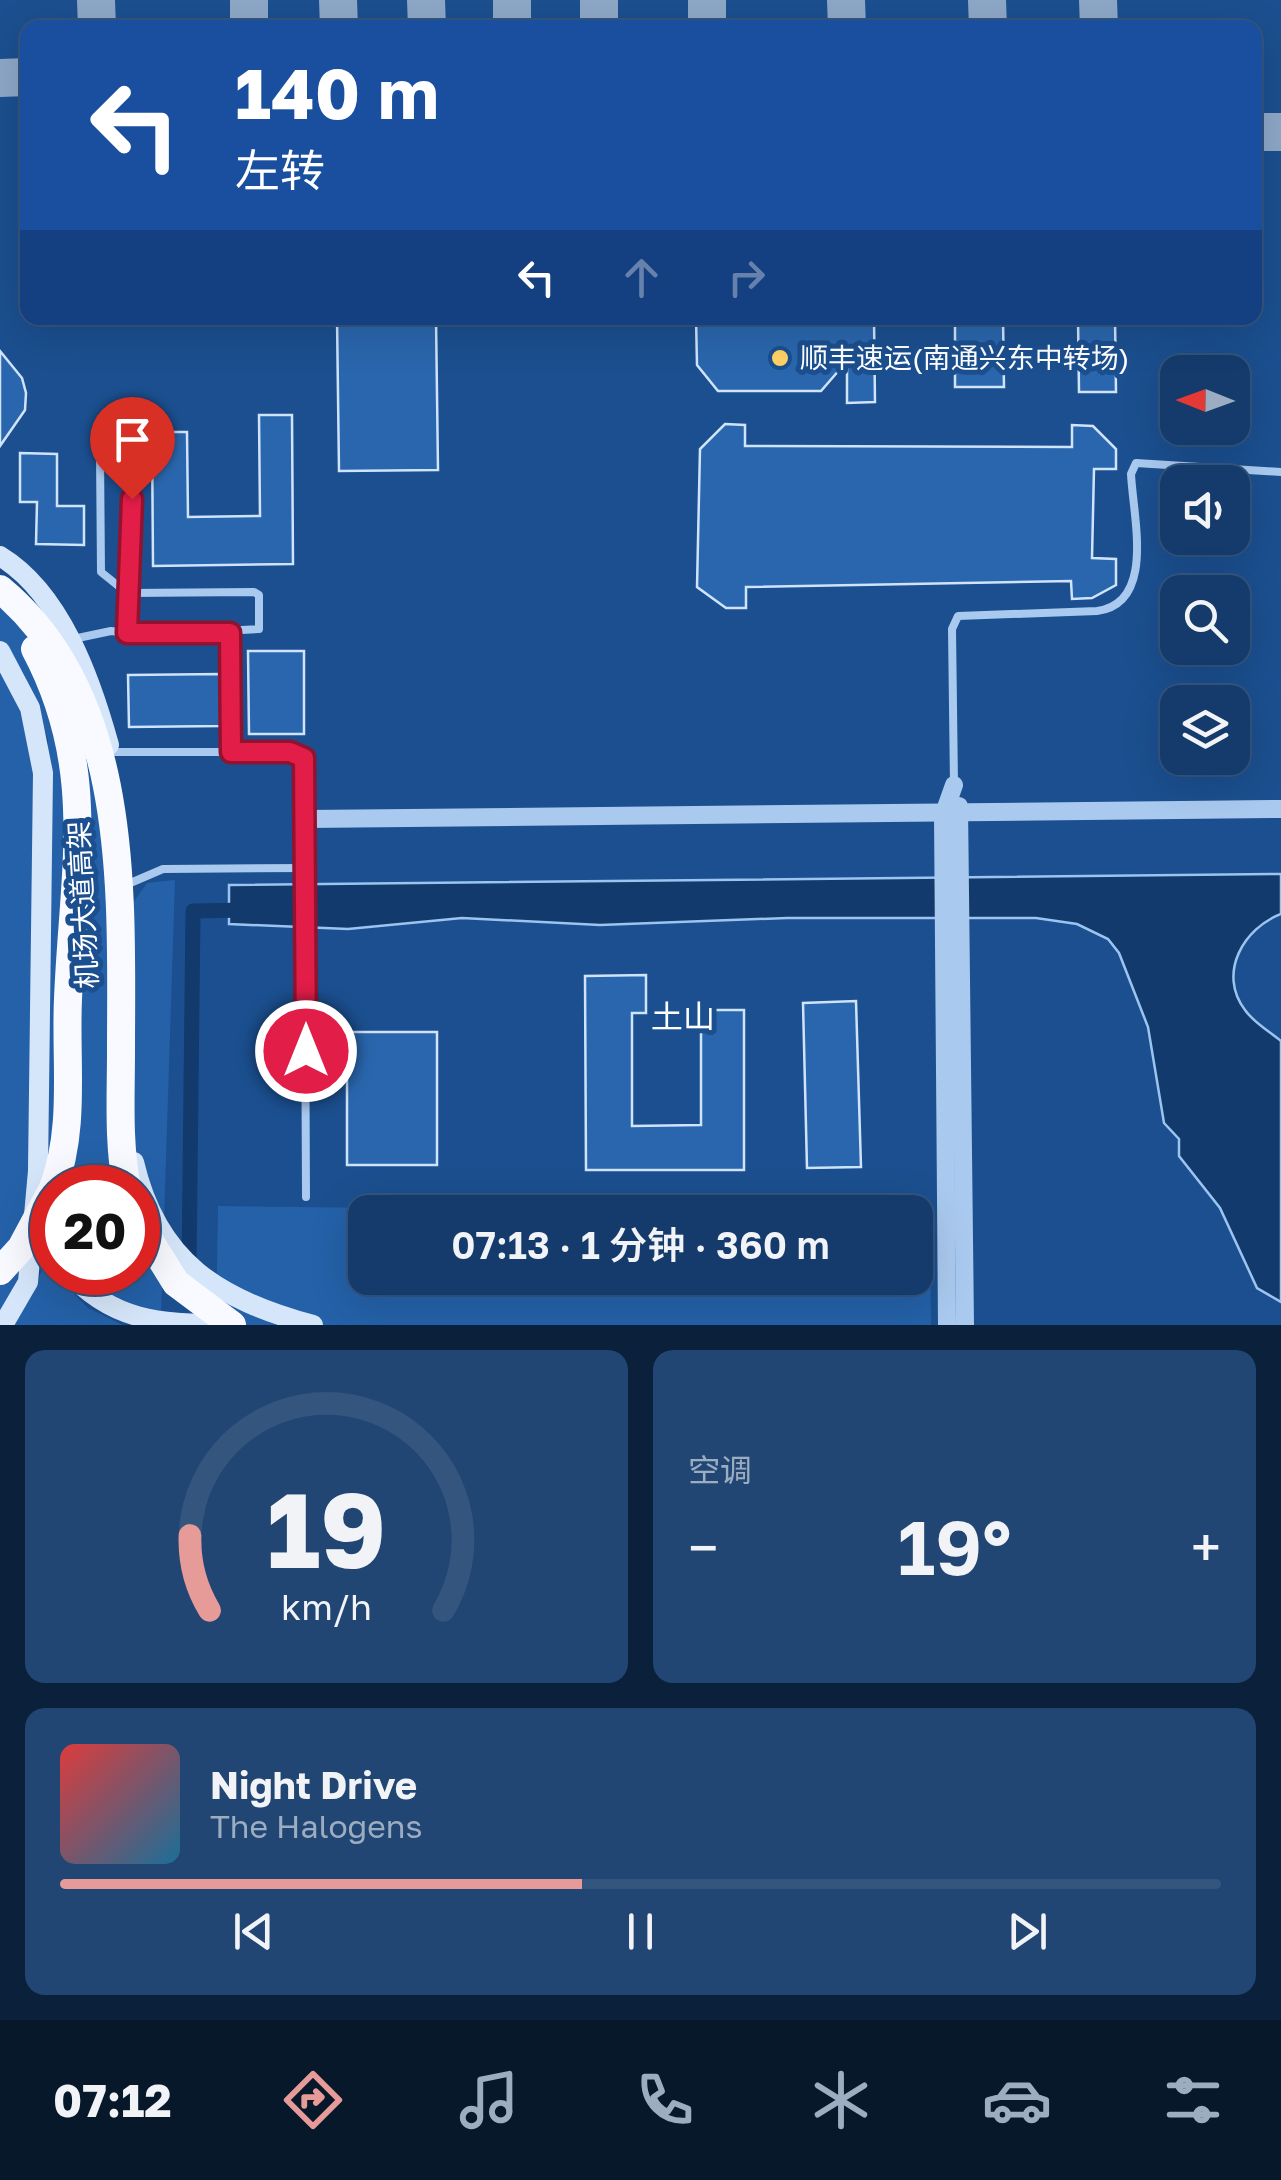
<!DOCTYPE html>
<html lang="zh">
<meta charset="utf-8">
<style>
:root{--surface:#143b6b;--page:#214673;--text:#f1f3f6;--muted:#9dadc1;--line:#33557e;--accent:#e69b98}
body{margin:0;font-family:"Golos Text","Noto Sans SC",sans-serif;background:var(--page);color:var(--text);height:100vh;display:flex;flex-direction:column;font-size:38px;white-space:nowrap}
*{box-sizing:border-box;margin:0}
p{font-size:32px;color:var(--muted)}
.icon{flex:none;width:55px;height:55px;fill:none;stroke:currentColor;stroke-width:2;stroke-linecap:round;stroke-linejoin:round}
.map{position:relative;height:1325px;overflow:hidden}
.sheet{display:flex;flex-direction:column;gap:25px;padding:25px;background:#0b203b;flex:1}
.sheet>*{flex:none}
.guide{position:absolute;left:20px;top:20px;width:1242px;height:305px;border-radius:20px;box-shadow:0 10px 40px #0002,0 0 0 2px var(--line);background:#1a4fa0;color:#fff;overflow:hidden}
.needle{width:65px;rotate:271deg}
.fabs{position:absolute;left:1160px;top:355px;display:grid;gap:20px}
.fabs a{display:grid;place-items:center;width:90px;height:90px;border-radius:20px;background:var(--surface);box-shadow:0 10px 40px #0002,0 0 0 2px var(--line);font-size:50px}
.speed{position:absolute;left:30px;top:1165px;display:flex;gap:20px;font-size:50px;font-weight:700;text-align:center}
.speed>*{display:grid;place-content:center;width:130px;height:130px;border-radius:50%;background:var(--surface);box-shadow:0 10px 40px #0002,0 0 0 2px var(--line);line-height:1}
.speed .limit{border:15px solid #d22;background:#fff;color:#111}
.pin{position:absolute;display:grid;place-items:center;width:85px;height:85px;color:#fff;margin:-102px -42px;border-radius:50% 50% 50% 0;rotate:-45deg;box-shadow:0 0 10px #0007}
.pin .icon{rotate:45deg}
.me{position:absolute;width:110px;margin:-55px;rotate:0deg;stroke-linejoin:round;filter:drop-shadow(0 0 8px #0008)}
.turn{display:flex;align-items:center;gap:35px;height:210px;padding:0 50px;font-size:45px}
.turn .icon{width:130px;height:130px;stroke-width:2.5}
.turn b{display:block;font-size:70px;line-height:85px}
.lanes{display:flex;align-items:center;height:95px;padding:0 50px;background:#0003;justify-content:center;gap:50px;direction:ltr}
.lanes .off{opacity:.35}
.big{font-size:75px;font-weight:600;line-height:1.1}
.sheet .widget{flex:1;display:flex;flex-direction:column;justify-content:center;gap:15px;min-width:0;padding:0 35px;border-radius:20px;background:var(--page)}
.sheet .dial{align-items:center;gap:0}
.dial svg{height:260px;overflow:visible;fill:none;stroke:var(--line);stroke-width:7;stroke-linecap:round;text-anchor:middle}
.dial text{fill:var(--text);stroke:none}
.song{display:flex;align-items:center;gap:30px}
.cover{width:120px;height:120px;border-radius:15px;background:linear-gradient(135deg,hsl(0 70% 55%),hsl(200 70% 35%))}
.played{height:10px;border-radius:5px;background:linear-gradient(90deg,var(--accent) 45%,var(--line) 45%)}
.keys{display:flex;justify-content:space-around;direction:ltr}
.heat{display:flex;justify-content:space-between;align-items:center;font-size:55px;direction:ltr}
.sheet .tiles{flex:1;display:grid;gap:25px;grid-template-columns:1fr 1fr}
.widget:last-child{grid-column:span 2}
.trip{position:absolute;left:348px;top:1195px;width:585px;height:100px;border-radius:20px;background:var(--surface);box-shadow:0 10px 40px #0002,0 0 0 2px var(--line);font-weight:600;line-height:100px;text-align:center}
.tab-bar{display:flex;height:160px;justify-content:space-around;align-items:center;background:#08182b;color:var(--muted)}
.tab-bar .icon{width:70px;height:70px}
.tab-bar .current{color:var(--accent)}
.tab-bar b{font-size:45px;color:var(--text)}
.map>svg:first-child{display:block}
.green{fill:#2461a8}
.water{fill:#123a6d;stroke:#9cc4f0;stroke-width:2.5}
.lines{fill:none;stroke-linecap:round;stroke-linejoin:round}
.canal{stroke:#123a6d;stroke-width:15}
.taxiway{stroke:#8da7c7;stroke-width:38}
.building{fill:#2a66ad;stroke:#cfe3fa;stroke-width:2.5}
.service{stroke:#a9c9ee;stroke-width:8}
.tertiary{stroke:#a9c9ee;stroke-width:18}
.secondary{stroke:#d6e6fa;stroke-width:20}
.trunk{stroke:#f8faff;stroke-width:28}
.route-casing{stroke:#92132f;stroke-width:25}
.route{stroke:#e11d48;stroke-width:18}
.poi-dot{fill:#ffd166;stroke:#1b4f8f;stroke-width:4}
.labels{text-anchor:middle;stroke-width:10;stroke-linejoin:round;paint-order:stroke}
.poi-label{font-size:28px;fill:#fff;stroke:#1b4f8f;text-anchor:start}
.street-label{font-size:28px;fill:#fff;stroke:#1b4f8f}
.quarter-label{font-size:32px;fill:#fff;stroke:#1b4f8f}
</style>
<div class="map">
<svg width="1281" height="1325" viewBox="0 0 1281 1325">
<rect width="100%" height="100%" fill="#1b4f8f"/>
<!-- green -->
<g class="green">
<path d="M0,598L49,653L132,904L147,883L175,880L161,1314L126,1307L75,1273L138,1272V1188H52L45,1163L48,740L24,674L0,641Z"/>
<path d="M0,670L29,730L37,774L28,1260L0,1318Z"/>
<path d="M218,1206L717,1212H365V1278H915V1215H930L931,1325H216Z"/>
<path d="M44,1264L88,1308L123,1325H13L33,1294Z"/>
</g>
<!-- water -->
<path class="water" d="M1281,874V914C1244,928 1217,973 1245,1010C1253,1022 1270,1032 1281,1041V1302L1257,1288L1220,1208L1179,1156V1139L1164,1123L1148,1027L1119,953L1108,939L1077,924L1036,918H787L600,925L462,918L348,929L229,924V885Z"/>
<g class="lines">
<!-- canal -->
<path class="canal" d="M189,1268L193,911L247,910"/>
<!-- taxiway -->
<g class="taxiway">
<path d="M96,0L97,28"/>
<path d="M249,0V28"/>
<path d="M338,0L339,28"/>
<path d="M426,0L427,28"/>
<path d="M512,0V28"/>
<path d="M846,0L847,28"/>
<path d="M987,0L988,28"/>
<path d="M1098,0L1099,28"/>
<path d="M599,28V0"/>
<path d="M707,28V0"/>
<path d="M0,78L28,77"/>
<path d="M1255,132H1281"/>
</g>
</g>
<!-- building -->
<g class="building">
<path d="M337,318H436L438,470L339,471Z"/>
<path d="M696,318H874L875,402L847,403V361L821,391H718L697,365Z"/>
<path d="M955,318H1003L1004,387H955Z"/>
<path d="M1078,318H1115L1116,392H1079Z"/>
<path d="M0,351L22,378L26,393L25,410L0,446Z"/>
<path d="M259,415H292L293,564L153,566L152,432H187L188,517L260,516Z"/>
<path d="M725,424L745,425V446L1072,447V425L1093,426L1116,449V469H1094L1092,558L1116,559V585L1092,598L1072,599L1071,581L746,587V608H726L697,587L700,449Z"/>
<path d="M20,453L57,454V506H84V545L36,544L37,502H20Z"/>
<path d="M248,651H304V734H249Z"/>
<path d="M221,674L222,726L129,727L128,675Z"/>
<path d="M646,975V1013H632V1126L701,1125V1010H744V1170H586L585,976Z"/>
<path d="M856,1001L861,1167L807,1168L803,1003Z"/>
<rect x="347" y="1032" width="90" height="133"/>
</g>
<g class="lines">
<!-- service -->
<g class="service">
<path d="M127,633V593L132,577L131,421"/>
<path d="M230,633L231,752"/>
<path d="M73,639L111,631L146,635L259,629V595L254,592L127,593L101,572L100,453"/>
<path d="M111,752H290L304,759L306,1197"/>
<path d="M954,785L952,629L958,616L1097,611C1156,603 1133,517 1131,474L1136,463L1281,472"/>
<path d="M128,884L163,869L306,868"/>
</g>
<!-- tertiary -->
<g class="tertiary">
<path d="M959,806L965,1325"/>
<path d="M306,819L1281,809"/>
<path d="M947,1325L943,816L954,785"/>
</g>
<!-- secondary -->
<g class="secondary">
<path d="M0,556C61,593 91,680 109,745"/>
<path d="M0,651L30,708L43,773L38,1171L28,1282L3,1325"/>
<path d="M134,1162C157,1262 219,1300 313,1325"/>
<path d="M44,1207L52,1245"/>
<path d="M68,1272C115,1324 164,1323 230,1325"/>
</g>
<!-- trunk -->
<g class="trunk">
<path d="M0,589C132,698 121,897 121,1051C121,1097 118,1143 127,1188"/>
<path d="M35,649C99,769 73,871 68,999C65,1061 76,1128 53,1188"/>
<path d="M138,1222L176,1283L232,1325"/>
<path d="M0,1271L21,1248L52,1190"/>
</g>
</g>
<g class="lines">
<defs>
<path id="route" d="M132,499L127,633H230L231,752H290L304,758L306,1051"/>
</defs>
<!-- route casing -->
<use href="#route" class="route-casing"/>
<!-- route -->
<use href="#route" class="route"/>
</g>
<!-- markers -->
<circle class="poi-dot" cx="780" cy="358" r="10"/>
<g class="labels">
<!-- poi labels -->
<g class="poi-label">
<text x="800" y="368">顺丰速运(南通兴东中转场)</text>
</g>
<!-- street labels -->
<g class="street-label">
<text transform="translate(83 905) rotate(-93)" y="10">机场大道高架</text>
</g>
<!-- quarter labels -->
<g class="quarter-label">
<text x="683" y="1028">土山</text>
</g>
</g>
</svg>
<div class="fabs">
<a><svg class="needle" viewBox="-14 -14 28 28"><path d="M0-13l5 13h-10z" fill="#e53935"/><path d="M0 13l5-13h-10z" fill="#9dadc1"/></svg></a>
<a><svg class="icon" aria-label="sound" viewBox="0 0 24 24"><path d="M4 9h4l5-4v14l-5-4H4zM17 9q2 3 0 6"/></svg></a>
<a><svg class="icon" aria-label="search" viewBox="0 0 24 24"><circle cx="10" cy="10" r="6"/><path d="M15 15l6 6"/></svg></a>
<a><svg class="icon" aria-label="layers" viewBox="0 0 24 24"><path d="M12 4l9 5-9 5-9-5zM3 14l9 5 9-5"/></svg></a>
</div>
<div class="speed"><div class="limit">20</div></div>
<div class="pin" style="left:132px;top:499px;background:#d93025"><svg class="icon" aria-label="arrive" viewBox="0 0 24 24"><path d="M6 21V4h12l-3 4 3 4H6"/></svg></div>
<svg class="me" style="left:306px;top:1051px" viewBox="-20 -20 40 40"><circle r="17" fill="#e11d48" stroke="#fff" stroke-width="3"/><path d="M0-11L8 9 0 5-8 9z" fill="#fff"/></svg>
<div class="trip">07:13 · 1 分钟 · 360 m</div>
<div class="guide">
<div class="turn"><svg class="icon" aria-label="left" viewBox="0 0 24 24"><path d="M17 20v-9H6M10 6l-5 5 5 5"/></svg><div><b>140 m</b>左转</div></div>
<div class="lanes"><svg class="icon" aria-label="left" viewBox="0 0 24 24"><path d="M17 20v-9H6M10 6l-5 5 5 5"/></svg><svg class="icon off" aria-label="ahead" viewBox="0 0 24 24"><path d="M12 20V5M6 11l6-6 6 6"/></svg><svg class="icon off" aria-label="right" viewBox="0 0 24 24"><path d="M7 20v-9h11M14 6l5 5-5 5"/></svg></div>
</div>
</div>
<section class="sheet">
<div class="tiles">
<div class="widget dial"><svg viewBox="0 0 100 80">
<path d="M14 69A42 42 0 1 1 86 69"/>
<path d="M14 69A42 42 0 0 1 8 46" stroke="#e69b98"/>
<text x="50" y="56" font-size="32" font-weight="700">19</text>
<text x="50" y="72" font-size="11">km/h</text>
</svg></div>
<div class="widget"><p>空调</p>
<div class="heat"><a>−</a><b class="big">19°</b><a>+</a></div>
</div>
<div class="widget">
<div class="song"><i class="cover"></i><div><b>Night Drive</b><p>The Halogens</p></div></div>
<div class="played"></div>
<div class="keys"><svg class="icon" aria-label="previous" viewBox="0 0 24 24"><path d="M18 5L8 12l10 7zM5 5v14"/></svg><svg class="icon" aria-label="pause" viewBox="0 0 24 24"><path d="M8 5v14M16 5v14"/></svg><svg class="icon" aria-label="next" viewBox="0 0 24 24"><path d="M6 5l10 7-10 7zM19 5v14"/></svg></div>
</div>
</div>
</section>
<nav class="tab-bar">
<b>07:12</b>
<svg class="icon current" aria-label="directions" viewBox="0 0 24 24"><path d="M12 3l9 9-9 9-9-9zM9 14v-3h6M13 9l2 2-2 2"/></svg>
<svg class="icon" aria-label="music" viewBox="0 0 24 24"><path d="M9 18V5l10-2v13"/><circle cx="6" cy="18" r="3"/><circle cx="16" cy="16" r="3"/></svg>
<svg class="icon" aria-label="phone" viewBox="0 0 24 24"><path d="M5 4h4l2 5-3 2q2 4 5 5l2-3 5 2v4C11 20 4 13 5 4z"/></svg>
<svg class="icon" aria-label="climate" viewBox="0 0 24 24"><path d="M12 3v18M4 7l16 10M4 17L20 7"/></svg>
<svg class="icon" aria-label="car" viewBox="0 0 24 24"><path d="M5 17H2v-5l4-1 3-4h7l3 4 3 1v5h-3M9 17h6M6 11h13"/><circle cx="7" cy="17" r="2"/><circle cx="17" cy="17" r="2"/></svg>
<svg class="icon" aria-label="filters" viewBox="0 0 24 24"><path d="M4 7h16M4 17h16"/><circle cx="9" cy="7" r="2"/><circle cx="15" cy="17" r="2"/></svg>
</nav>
